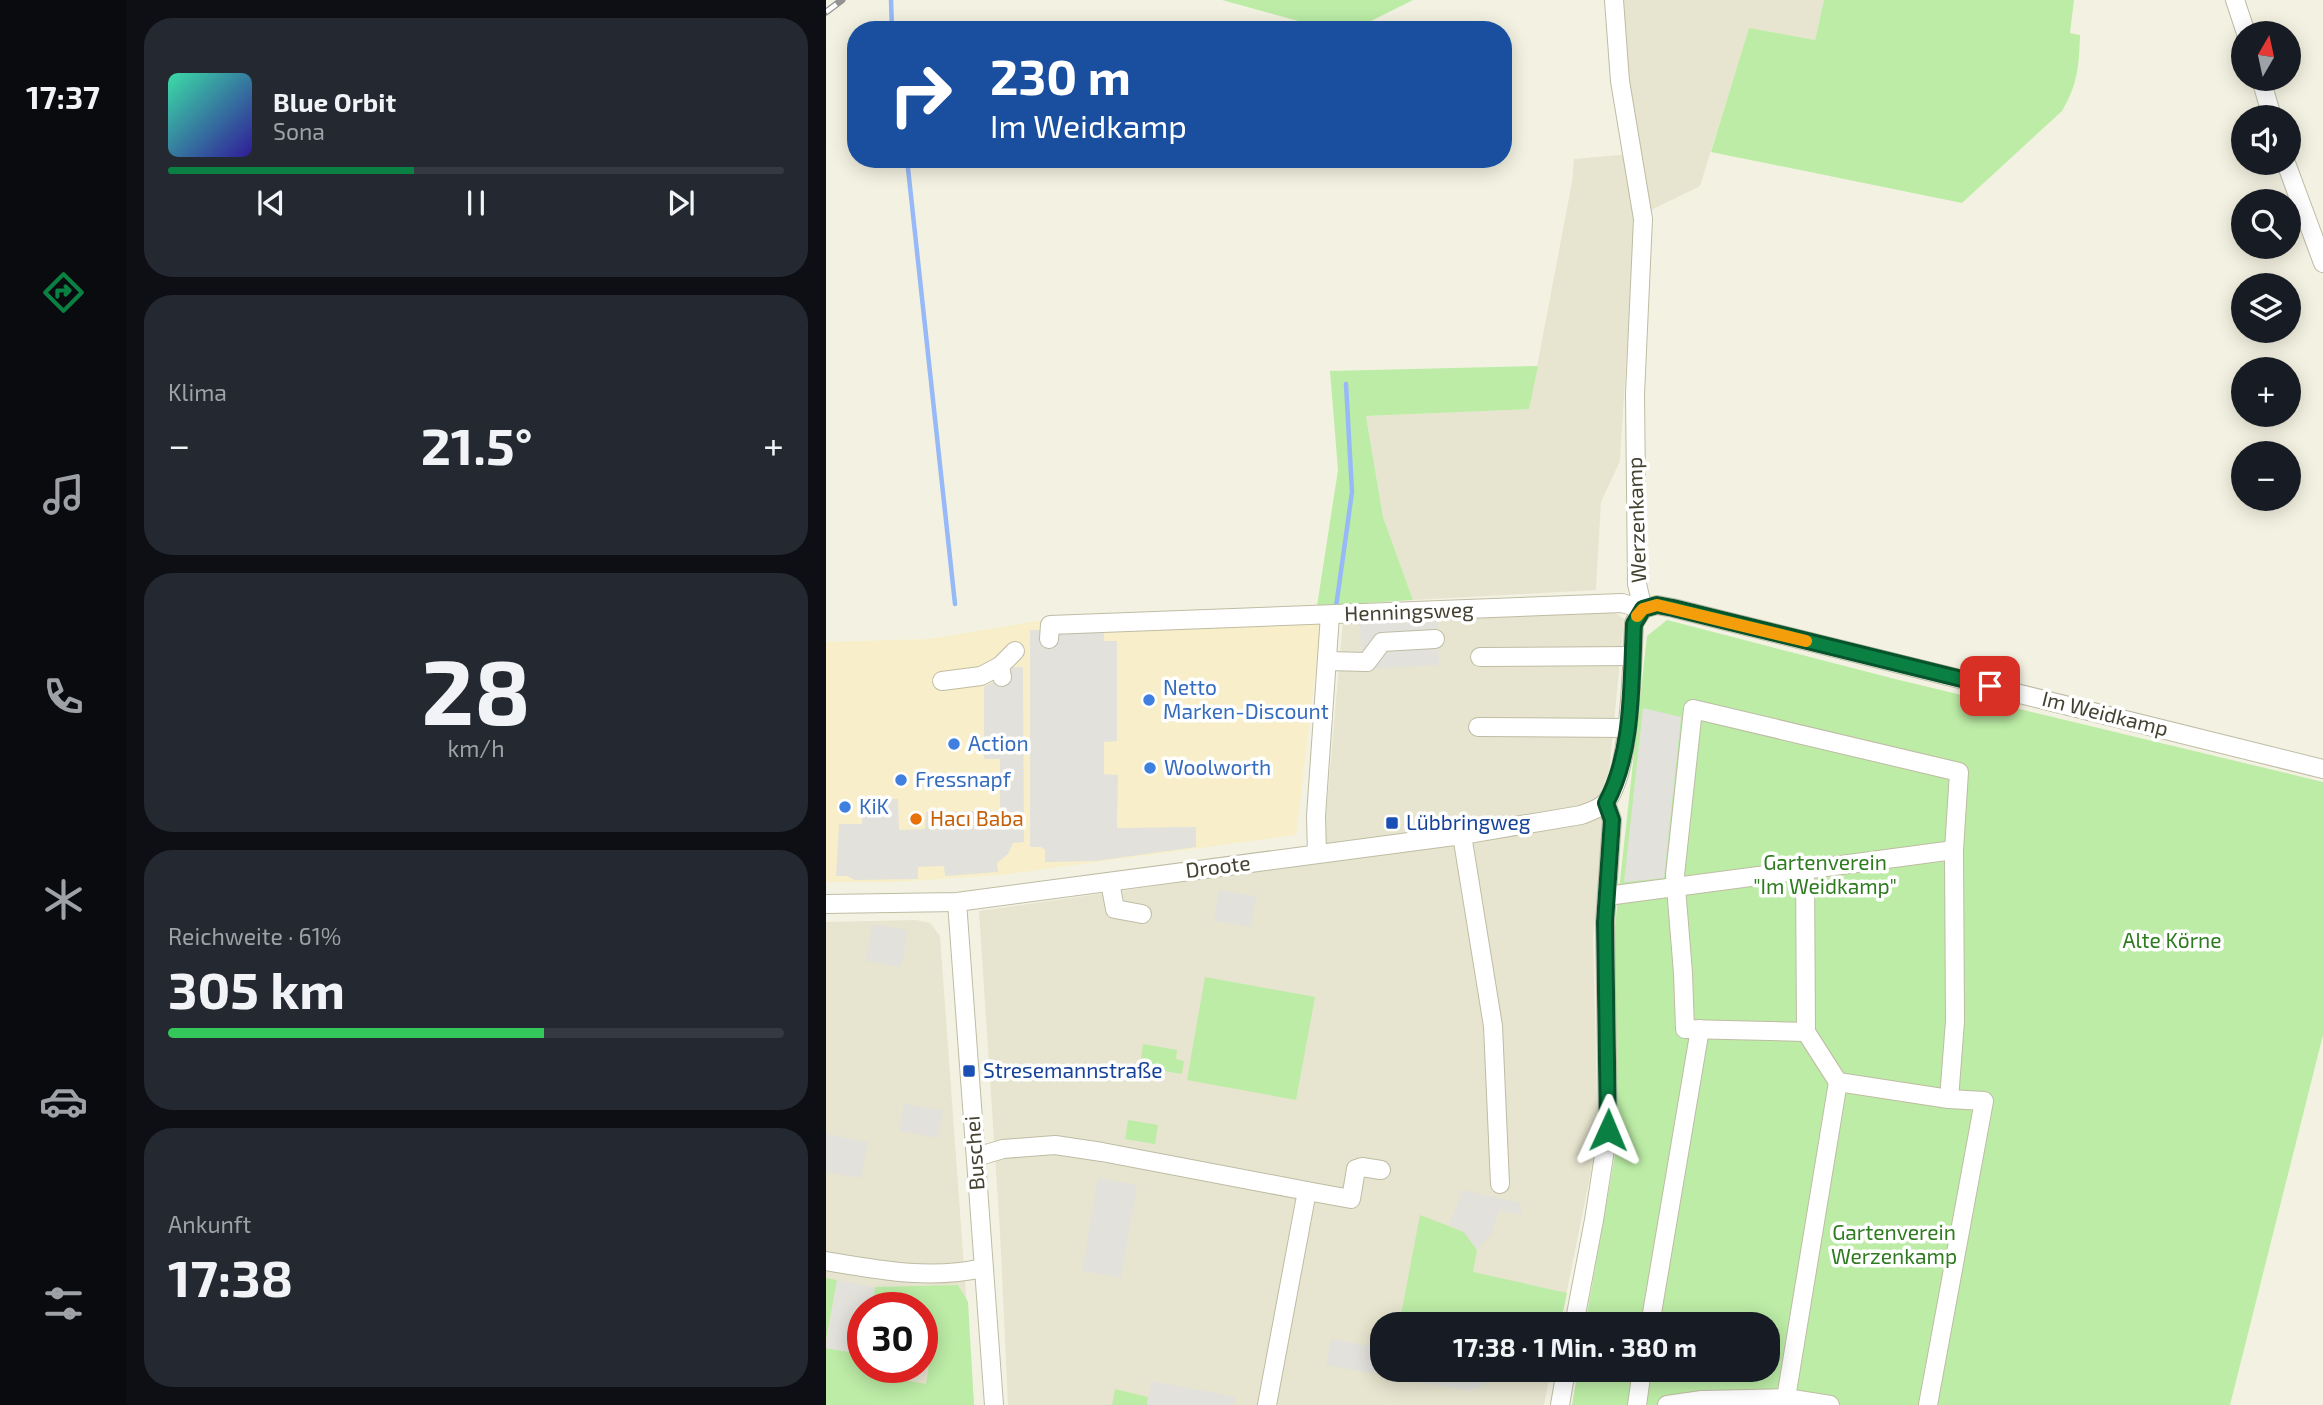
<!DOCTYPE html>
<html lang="de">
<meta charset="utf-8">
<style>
:root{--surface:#171b24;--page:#242831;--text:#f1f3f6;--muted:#9ea1a6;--line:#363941;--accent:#0b8043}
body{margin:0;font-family:"Exo 2",sans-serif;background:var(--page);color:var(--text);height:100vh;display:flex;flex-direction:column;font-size:26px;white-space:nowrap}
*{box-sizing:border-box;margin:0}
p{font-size:23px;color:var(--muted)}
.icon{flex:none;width:38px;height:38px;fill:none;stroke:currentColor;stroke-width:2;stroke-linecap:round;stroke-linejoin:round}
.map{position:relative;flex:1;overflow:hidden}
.sheet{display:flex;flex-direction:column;gap:18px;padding:18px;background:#0d0f14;width:700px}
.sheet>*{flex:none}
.banner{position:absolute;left:21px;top:21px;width:665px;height:147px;border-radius:28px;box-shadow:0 4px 18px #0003;background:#1a4fa0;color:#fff;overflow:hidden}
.needle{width:46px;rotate:9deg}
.controls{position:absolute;left:1405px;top:21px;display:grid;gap:14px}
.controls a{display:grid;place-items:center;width:70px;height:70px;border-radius:50%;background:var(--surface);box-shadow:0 4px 18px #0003;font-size:35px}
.speed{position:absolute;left:21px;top:1292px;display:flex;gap:14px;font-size:35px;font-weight:700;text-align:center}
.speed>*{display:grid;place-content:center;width:91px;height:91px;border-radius:50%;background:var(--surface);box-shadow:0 4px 18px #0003;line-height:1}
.speed .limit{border:10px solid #d22;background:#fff;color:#111}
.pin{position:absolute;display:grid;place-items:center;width:60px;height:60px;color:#fff;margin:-30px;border-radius:14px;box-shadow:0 4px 10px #0006}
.me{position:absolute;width:77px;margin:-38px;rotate:1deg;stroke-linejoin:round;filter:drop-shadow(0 0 5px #0008)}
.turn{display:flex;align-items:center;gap:24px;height:147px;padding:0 28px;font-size:32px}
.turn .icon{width:91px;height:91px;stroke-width:2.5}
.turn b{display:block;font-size:49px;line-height:60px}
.big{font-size:52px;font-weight:700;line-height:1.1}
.sheet .widget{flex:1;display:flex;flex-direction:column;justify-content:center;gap:10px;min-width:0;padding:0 24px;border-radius:28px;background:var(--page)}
.sheet .dial{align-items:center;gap:0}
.dial b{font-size:91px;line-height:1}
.song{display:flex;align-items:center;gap:21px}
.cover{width:84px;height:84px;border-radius:10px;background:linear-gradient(135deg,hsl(160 70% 55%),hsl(250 70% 35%))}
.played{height:7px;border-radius:4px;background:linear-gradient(90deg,var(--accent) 40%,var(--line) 40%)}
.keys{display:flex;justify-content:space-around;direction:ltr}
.heat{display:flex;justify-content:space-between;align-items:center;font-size:38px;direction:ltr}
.charge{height:10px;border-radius:5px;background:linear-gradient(90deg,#34c759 61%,var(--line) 0)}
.trip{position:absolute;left:544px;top:1312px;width:410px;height:70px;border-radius:28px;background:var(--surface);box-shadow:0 4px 18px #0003;font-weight:700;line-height:70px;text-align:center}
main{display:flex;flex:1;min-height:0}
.tabs{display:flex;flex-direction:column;width:126px;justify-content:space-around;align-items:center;background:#090b0e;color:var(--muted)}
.tabs .icon{width:49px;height:49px}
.tabs .current{color:var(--accent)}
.tabs b{font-size:32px;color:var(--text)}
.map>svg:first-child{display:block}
.residential{fill:#e7e5cf;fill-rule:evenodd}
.commercial{fill:#f8efca}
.green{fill:#bceca6}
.parking{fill:#e2e1db}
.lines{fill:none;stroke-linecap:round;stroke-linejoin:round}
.stream{stroke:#97b9f7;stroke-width:4.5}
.minor-casing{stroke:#bfbca4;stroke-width:20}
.minor{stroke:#fff;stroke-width:18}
.rail-casing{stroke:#939393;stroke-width:7}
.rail{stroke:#fff;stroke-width:4.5;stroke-dasharray:13;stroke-linecap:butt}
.route-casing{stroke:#07532c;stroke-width:18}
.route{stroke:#0b8043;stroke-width:12}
.slow{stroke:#f59e0b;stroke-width:12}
.shop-dot{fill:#3f7fe0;stroke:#fff;stroke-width:2.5}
.food-dot{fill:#e8710a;stroke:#fff;stroke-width:2.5}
.transit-dot{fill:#1a4fb4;stroke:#fff;stroke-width:2.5}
.labels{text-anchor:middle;stroke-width:7;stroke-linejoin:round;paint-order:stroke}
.street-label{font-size:21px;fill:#454232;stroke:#fff}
.shop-label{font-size:21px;fill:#366cbe;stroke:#fff;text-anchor:start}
.food-label{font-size:21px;fill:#c56008;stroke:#fff;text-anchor:start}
.transit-label{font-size:21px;fill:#164399;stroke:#fff;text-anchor:start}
.park-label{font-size:21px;fill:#2e7b20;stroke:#fff}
</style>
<main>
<nav class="tabs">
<b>17:37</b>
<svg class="icon current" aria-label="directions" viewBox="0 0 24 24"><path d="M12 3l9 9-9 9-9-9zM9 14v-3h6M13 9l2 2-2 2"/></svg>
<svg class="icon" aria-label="music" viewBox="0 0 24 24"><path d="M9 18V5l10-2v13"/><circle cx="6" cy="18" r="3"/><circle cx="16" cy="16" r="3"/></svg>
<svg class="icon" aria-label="phone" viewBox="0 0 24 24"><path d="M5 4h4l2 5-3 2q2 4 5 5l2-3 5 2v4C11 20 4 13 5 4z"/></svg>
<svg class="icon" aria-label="climate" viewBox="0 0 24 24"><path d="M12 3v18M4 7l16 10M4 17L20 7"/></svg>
<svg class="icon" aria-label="car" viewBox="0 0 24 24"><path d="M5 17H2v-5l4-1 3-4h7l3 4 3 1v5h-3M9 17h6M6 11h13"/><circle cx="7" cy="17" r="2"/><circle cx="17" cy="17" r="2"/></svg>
<svg class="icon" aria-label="filters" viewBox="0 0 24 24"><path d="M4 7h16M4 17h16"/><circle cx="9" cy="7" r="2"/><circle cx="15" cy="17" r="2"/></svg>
</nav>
<section class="sheet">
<div class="widget">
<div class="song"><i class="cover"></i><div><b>Blue Orbit</b><p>Sona</p></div></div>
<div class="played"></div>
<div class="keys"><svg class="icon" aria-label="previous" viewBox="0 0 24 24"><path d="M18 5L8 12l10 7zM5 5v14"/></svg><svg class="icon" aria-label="pause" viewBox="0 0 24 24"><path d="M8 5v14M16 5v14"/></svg><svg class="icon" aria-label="next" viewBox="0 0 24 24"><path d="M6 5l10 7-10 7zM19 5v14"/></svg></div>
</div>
<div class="widget"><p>Klima</p>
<div class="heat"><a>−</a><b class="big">21.5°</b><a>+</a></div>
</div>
<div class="widget dial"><b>28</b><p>km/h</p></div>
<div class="widget"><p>Reichweite · 61%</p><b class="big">305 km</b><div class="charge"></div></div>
<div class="widget"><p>Ankunft</p><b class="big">17:38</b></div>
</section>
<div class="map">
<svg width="1497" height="1405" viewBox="0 0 1497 1405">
<rect width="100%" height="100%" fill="#f3f2e2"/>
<!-- residential -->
<g class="residential">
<path d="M791,0H998L989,40L923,29L874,186L809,218L794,461L775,502L770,590L587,600L557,517L540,416L703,409L746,182L748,159L804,154Z"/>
<path d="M783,609L798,619L767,938L772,1137L734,1325H556V1370H725L718,1405H182L174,1232L153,911L496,862L517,619Z"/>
<path d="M90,920L104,923L114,936L148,1405H0V922ZM37,1307H96V1367H37Z"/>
</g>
<!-- commercial -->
<path class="commercial" d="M497,609L470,835L175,875L68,882H0V642L103,639L211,621Z"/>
<!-- green -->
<g class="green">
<path d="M396,0H587L527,30H505Z"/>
<path d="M998,0H1248L1244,33L1254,35C1253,65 1252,84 1236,111L1136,203L885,152L923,28L989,40Z"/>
<path d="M712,366L703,409L540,416L557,517L587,600L491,606L512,470L504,371Z"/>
<path d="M841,620L1069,679L1497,782V1035L1404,1405H746L752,1370H942V1325H759L790,1149L791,1048L788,935L821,636Z"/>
<path d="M379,977L489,997L470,1100L361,1080Z"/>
<path d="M317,1044L351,1050L350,1059L358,1061L356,1074L314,1067Z"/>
<path d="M302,1120L332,1125L329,1144L299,1139Z"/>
<path d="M594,1215L638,1232L651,1250L647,1272L741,1293L734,1325H573Z"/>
<path d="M0,1278L11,1280L0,1340Z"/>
<path d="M132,1285L142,1302L148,1405H0V1348L36,1354L37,1373L100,1384L109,1327L96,1322V1307H45L49,1287Z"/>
<path d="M289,1389L322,1397L321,1405H286Z"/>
</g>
<!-- parking -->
<g class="parking">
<path d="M611,619L613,665L545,669L544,650L535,651L534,623Z"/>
<path d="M278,629V641H291V741L278,742V774L292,775L291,828L370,827V847L270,861L219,862V850L215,847H204V630Z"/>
<path d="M186,667H197L198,842L187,843L182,854L171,863L172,872L119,876L118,866L92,867V879L29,880L21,876H10L13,824H36L37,799H72L73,830L99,829L100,812L174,811V759H158V687L176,677Z"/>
<path d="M817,708L855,717L838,878L798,882Z"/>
<path d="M393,890L430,896L425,927L388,921Z"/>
<path d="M46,924L82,930L75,967L40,961Z"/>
<path d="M78,1104L117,1110L112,1138L73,1131Z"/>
<path d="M0,1134L42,1142L35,1178L0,1172Z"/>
<path d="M272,1178L311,1185L295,1278L256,1271Z"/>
<path d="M637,1190L694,1203L696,1214L673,1211L665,1235L651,1250L638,1232L623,1225Z"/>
<path d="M11,1280L49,1287L45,1307H37L36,1354L0,1348Z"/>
<path d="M505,1339L556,1348V1370H661L658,1385L643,1391L500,1365Z"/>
<path d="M325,1381L410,1397L408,1405H321Z"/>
</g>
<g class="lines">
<!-- stream -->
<g class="stream">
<path d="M65,0L66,30"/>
<path d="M81,159L129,604"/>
<path d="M510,607L526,492L520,384"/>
</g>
<defs>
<g id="minor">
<path d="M788,0L794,81L817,219L809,394L811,584L817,609"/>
<path d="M1409,0L1420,33"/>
<path d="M1435,79L1446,117"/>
<path d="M1460,163L1497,263"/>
<path d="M817,609L831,605L847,608L1497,769"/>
<path d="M223,639L224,625L796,603L817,609"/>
<path d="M654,657L806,656"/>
<path d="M501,661L541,662L556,642L609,639"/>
<path d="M176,677L174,666L189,651"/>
<path d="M116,681L155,676L174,666"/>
<path d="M652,727L801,728"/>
<path d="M636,835L667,1026L674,1184"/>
<path d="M491,854L490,816L504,615"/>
<path d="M979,870L980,1032L1012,1082L1123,1099L1158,1101L1102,1405"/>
<path d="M284,882L289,909L316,914"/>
<path d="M781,896L1128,850"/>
<path d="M131,902L168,1405"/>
<path d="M0,904L131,902L636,835L755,815C763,812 773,809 779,803C805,777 806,662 808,623L817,609"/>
<path d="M980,1032L859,1029L857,973L849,875L867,709L1133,772L1128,850L1129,1021L1123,1099"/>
<path d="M150,1157L177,1149L229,1145L276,1152L481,1191L441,1405"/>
<path d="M481,1191L525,1199L530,1169L536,1167L555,1170"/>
<path d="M0,1261C53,1270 104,1280 157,1268"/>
<path d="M748,1325L768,1220L782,1130L779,922L786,820L780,803"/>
<path d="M824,1325L874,1029"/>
<path d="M960,1398L1012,1082"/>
<path d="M734,1405L740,1370"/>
<path d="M811,1405L816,1370"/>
<path d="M841,1405L876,1400L960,1398L1004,1405"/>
</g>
</defs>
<!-- minor casing -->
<use href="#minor" class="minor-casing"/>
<!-- minor -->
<use href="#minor" class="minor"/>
<defs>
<path id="rail" d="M0,12L16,0"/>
</defs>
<!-- rail casing -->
<use href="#rail" class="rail-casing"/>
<!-- rail -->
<use href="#rail" class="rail"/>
</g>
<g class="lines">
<defs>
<path id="route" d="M782,1130L779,922L786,820L780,803C808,752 805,681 808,624L817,609L831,605L847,608L1164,686"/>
</defs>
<!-- route casing -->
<use href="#route" class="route-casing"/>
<!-- route -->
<use href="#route" class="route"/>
<!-- slow -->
<path class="slow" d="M811,616L817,609L831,605L980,641"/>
</g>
<!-- markers -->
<g class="shop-dot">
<circle cx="323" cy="700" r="7"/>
<circle cx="128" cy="744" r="7"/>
<circle cx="324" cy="768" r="7"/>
<circle cx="75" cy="780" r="7"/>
<circle cx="19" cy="807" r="7"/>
</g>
<circle class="food-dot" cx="90" cy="819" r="7"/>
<g class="transit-dot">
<rect x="559" y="816" width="14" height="14" rx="3.5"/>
<rect x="136" y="1064" width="14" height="14" rx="3.5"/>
</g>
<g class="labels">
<!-- street labels -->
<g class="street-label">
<text transform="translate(811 520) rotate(-92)" y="7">Werzenkamp</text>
<text transform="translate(583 612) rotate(-2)" y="7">Henningsweg</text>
<text transform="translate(1279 714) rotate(14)" y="7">Im Weidkamp</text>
<text transform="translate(392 867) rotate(-7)" y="7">Droote</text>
<text transform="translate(149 1153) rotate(-94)" y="7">Buschei</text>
</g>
<!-- shop labels -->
<g class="shop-label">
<text x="337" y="695">Netto<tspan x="337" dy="24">Marken-Discount</tspan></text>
<text x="142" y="751">Action</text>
<text x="338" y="775">Woolworth</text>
<text x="89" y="787">Fressnapf</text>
<text x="33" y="814">KiK</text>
</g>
<!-- food labels -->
<g class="food-label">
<text x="104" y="826">Hacı Baba</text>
</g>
<!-- transit labels -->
<g class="transit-label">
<text x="580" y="830">Lübbringweg</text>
<text x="157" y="1078">Stresemannstraße</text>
</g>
<!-- park labels -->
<g class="park-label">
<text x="999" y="870">Gartenverein<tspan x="999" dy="24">"Im Weidkamp"</tspan></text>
<text x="1346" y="948">Alte Körne</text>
<text x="1068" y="1240">Gartenverein<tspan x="1068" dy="24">Werzenkamp</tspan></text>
</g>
</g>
</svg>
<div class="controls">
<a><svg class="needle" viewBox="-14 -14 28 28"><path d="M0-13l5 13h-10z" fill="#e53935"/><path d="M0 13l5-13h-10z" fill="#9ea1a6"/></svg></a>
<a><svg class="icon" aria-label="sound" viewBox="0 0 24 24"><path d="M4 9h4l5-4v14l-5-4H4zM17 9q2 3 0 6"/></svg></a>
<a><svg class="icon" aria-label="search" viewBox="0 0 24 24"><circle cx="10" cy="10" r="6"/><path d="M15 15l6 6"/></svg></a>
<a><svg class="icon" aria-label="layers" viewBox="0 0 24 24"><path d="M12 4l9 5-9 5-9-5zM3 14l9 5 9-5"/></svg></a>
<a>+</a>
<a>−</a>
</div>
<div class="speed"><div class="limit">30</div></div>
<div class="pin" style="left:1164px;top:686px;background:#d93025"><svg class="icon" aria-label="arrive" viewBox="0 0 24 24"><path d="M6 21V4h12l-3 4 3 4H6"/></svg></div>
<svg class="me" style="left:782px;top:1130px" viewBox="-20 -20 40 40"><path d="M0-17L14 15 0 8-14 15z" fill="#0b8043" stroke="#fff" stroke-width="4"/></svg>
<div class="trip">17:38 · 1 Min. · 380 m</div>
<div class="banner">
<div class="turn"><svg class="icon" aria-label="right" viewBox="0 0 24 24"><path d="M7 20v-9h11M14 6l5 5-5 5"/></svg><div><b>230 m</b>Im Weidkamp</div></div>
</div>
</div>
</main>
